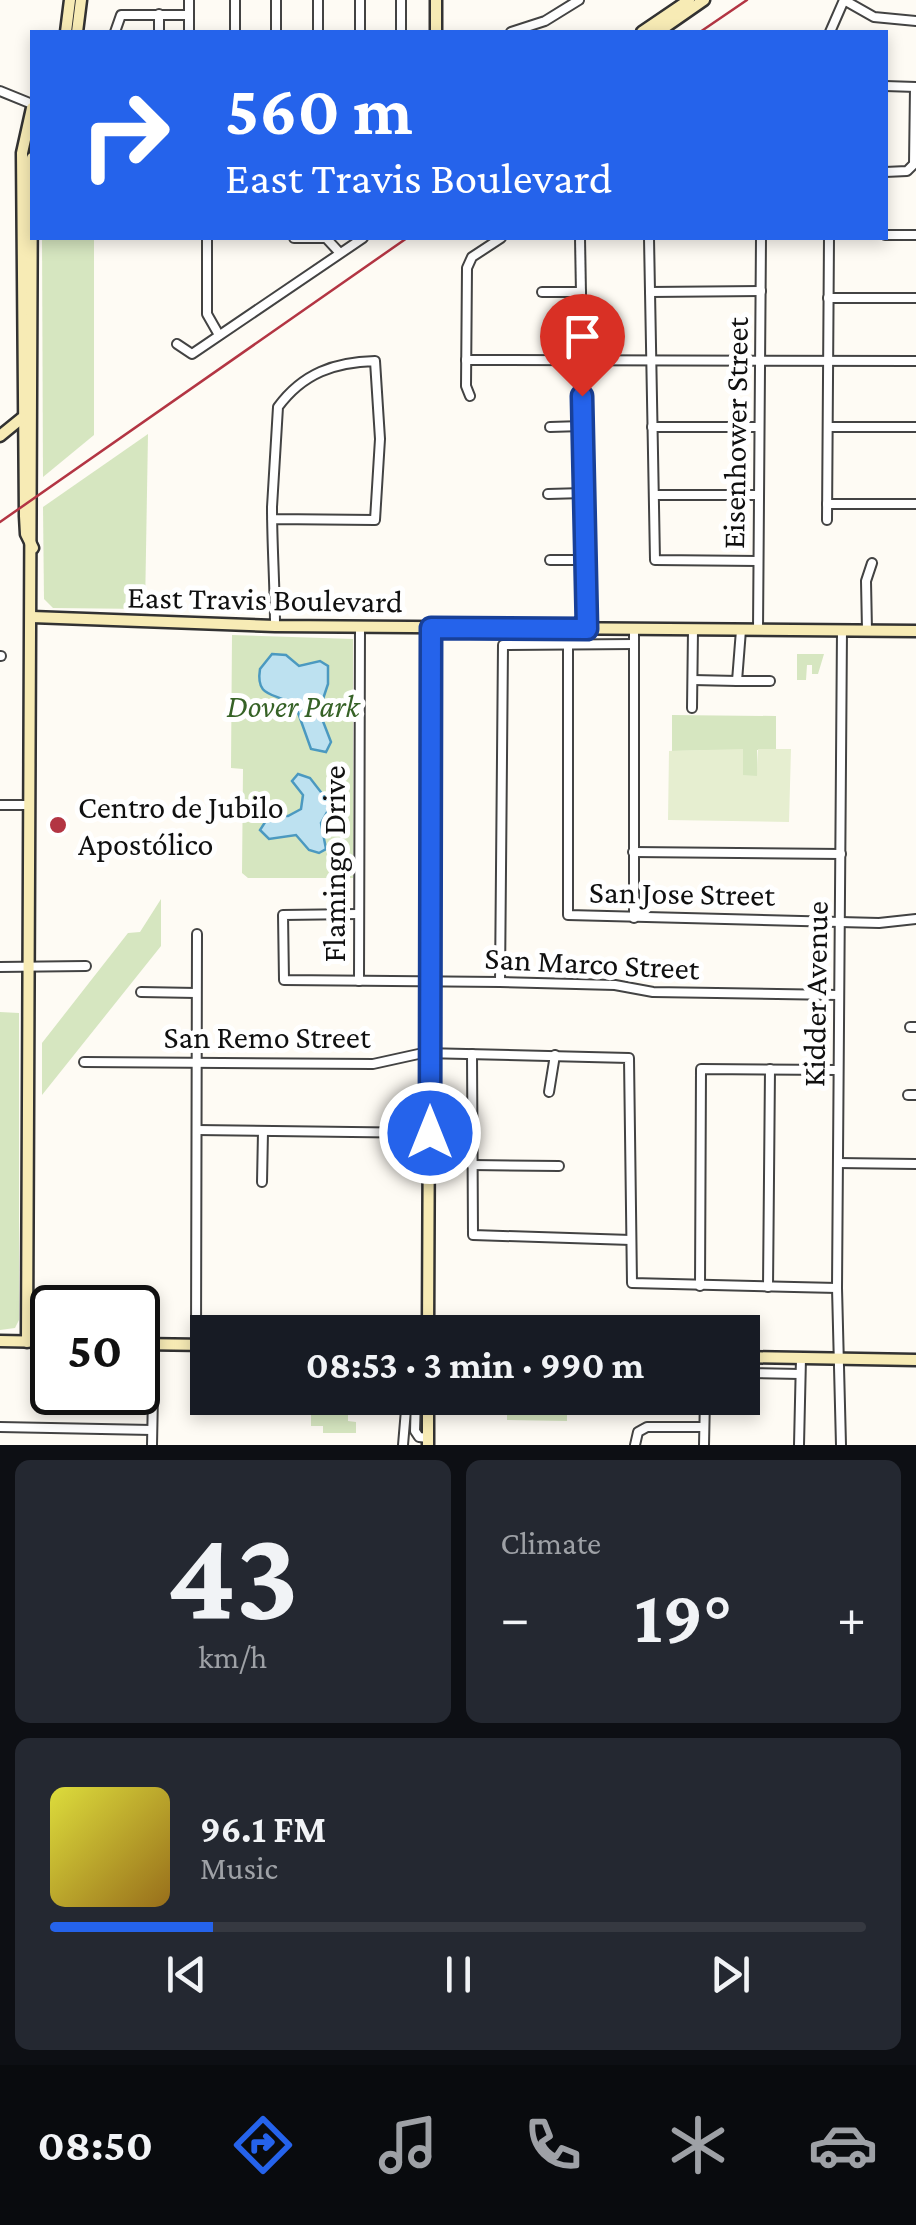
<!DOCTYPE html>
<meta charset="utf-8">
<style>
:root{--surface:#171b24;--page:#242831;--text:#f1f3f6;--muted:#9ea1a6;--line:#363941;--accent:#2563eb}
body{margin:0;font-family:"Crimson Pro",serif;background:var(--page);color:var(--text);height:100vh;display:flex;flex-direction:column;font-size:38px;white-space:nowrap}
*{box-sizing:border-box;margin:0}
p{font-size:32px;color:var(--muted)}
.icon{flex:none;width:55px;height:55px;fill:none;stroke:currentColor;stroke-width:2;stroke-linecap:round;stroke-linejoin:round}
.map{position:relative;height:1445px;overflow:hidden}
.drawer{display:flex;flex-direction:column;gap:15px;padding:15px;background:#0d0f14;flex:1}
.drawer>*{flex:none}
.top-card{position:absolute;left:30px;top:30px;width:858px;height:210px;border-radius:0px;box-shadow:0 5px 15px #0003;background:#2563eb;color:#fff;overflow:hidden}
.speed{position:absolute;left:30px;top:1285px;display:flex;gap:20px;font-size:50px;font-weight:700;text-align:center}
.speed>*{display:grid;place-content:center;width:130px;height:130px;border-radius:50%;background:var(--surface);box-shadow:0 5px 15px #0003;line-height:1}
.speed .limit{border:5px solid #111;border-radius:15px;background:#fff;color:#111}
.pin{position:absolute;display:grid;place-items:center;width:85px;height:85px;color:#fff;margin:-102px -42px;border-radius:50% 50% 50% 0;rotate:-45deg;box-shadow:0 0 10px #0007}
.pin .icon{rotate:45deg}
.me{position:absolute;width:110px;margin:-55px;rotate:0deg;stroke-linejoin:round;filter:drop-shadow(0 0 8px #0008)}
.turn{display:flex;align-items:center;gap:35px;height:210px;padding:0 30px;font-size:45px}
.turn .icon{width:130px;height:130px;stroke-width:2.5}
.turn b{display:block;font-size:70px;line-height:85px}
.big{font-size:75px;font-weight:700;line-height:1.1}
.drawer .card{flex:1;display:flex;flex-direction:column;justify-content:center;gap:15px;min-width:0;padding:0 35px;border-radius:15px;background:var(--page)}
.drawer .dial{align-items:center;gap:0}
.dial b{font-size:130px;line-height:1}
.song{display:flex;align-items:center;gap:30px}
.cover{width:120px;height:120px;border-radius:15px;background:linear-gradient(135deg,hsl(60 70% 55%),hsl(40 70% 35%))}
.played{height:10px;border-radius:5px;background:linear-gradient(90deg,var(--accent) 20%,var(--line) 20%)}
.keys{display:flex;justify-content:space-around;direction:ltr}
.heat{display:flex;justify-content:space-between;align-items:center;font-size:55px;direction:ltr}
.drawer .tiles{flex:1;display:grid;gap:15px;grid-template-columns:1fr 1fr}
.card:last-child{grid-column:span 2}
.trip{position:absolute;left:190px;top:1315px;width:570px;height:100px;border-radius:0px;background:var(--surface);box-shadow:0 5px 15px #0003;font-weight:700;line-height:100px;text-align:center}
.menu{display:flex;height:160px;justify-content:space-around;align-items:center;background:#090b0e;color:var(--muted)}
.menu .icon{width:70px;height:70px}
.menu .current{color:var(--accent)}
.menu b{font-size:45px;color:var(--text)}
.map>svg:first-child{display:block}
.green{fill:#d6e6c0}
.pitch{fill:#e6eed0}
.water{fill:#bde1f0;stroke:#4b99c0;stroke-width:2.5}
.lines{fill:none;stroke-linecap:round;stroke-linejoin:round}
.street-casing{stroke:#434343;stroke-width:12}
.secondary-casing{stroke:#323232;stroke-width:15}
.street{stroke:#fff;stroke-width:8}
.secondary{stroke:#f7ebb5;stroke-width:10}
.rail{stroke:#b33543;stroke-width:2.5}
.route-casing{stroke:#184099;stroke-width:25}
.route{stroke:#2563eb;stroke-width:18}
.poi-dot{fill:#b33543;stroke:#fff;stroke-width:4}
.labels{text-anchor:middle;stroke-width:10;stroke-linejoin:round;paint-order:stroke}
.street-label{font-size:32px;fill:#101010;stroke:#fff}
.park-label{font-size:32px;font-style:italic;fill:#366226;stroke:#fff}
.poi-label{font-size:32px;fill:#101010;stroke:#fff;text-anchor:start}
</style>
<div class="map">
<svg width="916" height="1445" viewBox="0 0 916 1445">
<rect width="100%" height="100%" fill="#fefbf4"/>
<!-- green -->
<g class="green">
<path d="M42,238H94V435L43,477Z"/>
<path d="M148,434L145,609L53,608L44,599L43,507Z"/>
<path d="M232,635L353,639V878H248L242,873L243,769L231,768Z"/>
<path d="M797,654H824L818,674H812V665H807L806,680H797Z"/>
<path d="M672,715L776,716V749L757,750L758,776H742L743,750L672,751Z"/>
<path d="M161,899V946L42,1095V1043L128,933L140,932Z"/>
<path d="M0,1012L19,1013V1320L15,1328L0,1330Z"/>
<path d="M323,1398H348V1421L356,1422V1433H323V1426H311V1404H323Z"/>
<path d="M507,1398H567V1421L507,1420Z"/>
</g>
<!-- pitch -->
<path class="pitch" d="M743,749V775L757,776L758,749H791L789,822L668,820L669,751Z"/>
<!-- water -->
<g class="water">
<path d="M272,654L286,655L299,666L320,661L328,666V684L319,711L331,742L326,752L311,749L296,707C278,691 255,701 260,669Z"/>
<path d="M298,774L310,778L331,805L321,823L326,849L319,853L309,850L296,835L269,839L260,830L269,816H288L301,809L303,795L292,781Z"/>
</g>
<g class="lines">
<defs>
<g id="street">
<path d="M401,0V32"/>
<path d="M844,0L874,17L916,21"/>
<path d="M159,14V32"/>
<path d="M115,32L121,15H188"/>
<path d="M189,32V0"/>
<path d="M235,32V0"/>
<path d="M276,32V0"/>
<path d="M318,32V0"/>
<path d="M360,32V0"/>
<path d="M511,32L545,21L579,0"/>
<path d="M830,32L844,0"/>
<path d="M885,86L916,87"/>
<path d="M0,91L32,104"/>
<path d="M885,172L907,171L914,164L915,87"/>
<path d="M885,235H916"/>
<path d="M207,238V314L219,335"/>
<path d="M294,238H326L339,252"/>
<path d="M580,238L587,629"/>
<path d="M649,238L655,560L758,561"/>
<path d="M542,292H581"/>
<path d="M650,292L761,291"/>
<path d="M828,298H916"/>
<path d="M177,344L192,354L363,238"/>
<path d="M466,360L916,361"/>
<path d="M470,396L466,386L467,268L472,257L501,238"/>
<path d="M550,427L582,426"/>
<path d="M652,427H759"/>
<path d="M828,427H916"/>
<path d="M548,494L584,493"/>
<path d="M654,495H758"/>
<path d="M827,504H916"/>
<path d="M272,519L375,520L380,439L375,361C335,362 303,373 278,407L272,507C272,546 275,586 275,626"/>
<path d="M827,520L829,238"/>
<path d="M550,560H585"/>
<path d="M758,630L761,238"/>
<path d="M867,630L866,581L872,563"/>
<path d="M568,644V915L879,923L916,919"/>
<path d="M0,656H1"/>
<path d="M693,680L737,681L741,630"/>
<path d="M737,681H770"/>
<path d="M692,708L693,630"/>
<path d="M0,805H30"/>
<path d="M633,852L841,854"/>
<path d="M358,914L283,915L284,980L500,982L615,985L653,992L839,995"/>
<path d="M634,918V630"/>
<path d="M0,967L86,966"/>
<path d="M359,981L360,628"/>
<path d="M500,982L503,645L634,644"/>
<path d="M141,992L196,993"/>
<path d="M910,1027H916"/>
<path d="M472,1054L473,1235L631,1240"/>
<path d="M84,1062L373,1064L423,1053L629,1058L632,1283L837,1288"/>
<path d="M549,1092L555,1055"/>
<path d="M908,1095H916"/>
<path d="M197,1130L430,1133"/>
<path d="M838,1163L916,1164"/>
<path d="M472,1165L559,1166"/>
<path d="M262,1182L263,1132"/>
<path d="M700,1286L701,1069L838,1070"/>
<path d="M768,1287L770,1069"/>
<path d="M196,1345L197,934"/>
<path d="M748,1357L750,1373L800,1374"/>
<path d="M416,1398L415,1431L419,1437L428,1438"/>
<path d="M352,1399L358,1398"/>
<path d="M0,1427L152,1430"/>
<path d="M152,1445L154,1344"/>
<path d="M403,1445L407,1398"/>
<path d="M635,1445L638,1432L647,1427H704"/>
<path d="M704,1445L705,1398"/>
<path d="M799,1445L801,1358"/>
<path d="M841,1445L837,1288L842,630"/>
</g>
<g id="secondary">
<path d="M66,32L70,0"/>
<path d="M77,32L81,0"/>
<path d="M436,32V0"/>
<path d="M642,32L689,0"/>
<path d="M658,32L704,0"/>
<path d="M32,108L22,153L25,516L26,534L33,548"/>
<path d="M0,436L22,418"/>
<path d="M32,617L275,626L916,631"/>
<path d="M428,1332L431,628"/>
<path d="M0,1341L52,1342"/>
<path d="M27,1342L32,158"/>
<path d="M138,1344L208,1345"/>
<path d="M742,1357L916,1360"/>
<path d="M428,1398V1445"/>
</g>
</defs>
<!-- street casing -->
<use href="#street" class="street-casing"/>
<!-- secondary casing -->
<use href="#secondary" class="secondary-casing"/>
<!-- street -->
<use href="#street" class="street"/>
<!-- secondary -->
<use href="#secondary" class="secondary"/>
<!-- rail -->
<g class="rail">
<path d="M700,32L747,0"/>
<path d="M0,522L407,238"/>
</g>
</g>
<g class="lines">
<defs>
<path id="route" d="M430,1133L431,628L587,629L582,396"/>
</defs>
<!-- route casing -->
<use href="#route" class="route-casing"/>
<!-- route -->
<use href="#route" class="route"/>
</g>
<!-- markers -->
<circle class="poi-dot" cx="58" cy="825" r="10"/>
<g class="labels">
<!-- street labels -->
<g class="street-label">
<text transform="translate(735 433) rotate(-89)" y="11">Eisenhower Street</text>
<text transform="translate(265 599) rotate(1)" y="11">East Travis Boulevard</text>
<text transform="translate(334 864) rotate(-90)" y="11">Flamingo Drive</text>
<text transform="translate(682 893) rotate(1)" y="11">San Jose Street</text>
<text transform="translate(592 963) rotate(3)" y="11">San Marco Street</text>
<text transform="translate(815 994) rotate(-89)" y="11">Kidder Avenue</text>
<text x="267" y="1048">San Remo Street</text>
</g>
<!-- park labels -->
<g class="park-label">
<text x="293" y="717">Dover Park</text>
</g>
<!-- poi labels -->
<g class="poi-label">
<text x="78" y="818">Centro de Jubilo<tspan x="78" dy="37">Apostólico</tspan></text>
</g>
</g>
</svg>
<div class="speed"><div class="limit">50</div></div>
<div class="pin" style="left:582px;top:396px;background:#d93025"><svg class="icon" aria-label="arrive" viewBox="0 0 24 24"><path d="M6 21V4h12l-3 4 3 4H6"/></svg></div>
<svg class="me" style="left:430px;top:1133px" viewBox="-20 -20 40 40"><circle r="17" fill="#2563eb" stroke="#fff" stroke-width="3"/><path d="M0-11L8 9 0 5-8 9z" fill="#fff"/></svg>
<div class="trip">08:53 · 3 min · 990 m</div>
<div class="top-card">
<div class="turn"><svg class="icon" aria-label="right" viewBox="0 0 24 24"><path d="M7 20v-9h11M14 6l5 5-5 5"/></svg><div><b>560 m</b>East Travis Boulevard</div></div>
</div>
</div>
<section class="drawer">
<div class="tiles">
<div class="card dial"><b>43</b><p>km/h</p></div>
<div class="card"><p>Climate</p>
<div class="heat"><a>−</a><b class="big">19°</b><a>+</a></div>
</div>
<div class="card">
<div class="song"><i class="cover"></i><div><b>96.1 FM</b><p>Music</p></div></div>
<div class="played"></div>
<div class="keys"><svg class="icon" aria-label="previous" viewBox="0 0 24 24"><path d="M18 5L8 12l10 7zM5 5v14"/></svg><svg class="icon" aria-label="pause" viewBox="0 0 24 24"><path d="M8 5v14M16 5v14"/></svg><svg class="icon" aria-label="next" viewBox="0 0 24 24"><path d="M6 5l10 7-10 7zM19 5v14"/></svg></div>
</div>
</div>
</section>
<nav class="menu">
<b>08:50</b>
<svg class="icon current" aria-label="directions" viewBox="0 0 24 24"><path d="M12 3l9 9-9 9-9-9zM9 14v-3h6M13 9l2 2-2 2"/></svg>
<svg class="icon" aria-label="music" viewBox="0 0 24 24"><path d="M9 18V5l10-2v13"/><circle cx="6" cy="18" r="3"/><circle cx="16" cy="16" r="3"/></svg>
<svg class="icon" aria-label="phone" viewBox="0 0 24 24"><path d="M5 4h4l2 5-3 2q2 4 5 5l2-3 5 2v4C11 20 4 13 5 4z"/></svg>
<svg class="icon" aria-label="climate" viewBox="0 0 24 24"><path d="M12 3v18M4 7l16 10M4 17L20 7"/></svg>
<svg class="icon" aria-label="car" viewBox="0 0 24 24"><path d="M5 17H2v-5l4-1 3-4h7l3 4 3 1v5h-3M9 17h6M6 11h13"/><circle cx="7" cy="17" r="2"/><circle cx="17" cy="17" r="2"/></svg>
</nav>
